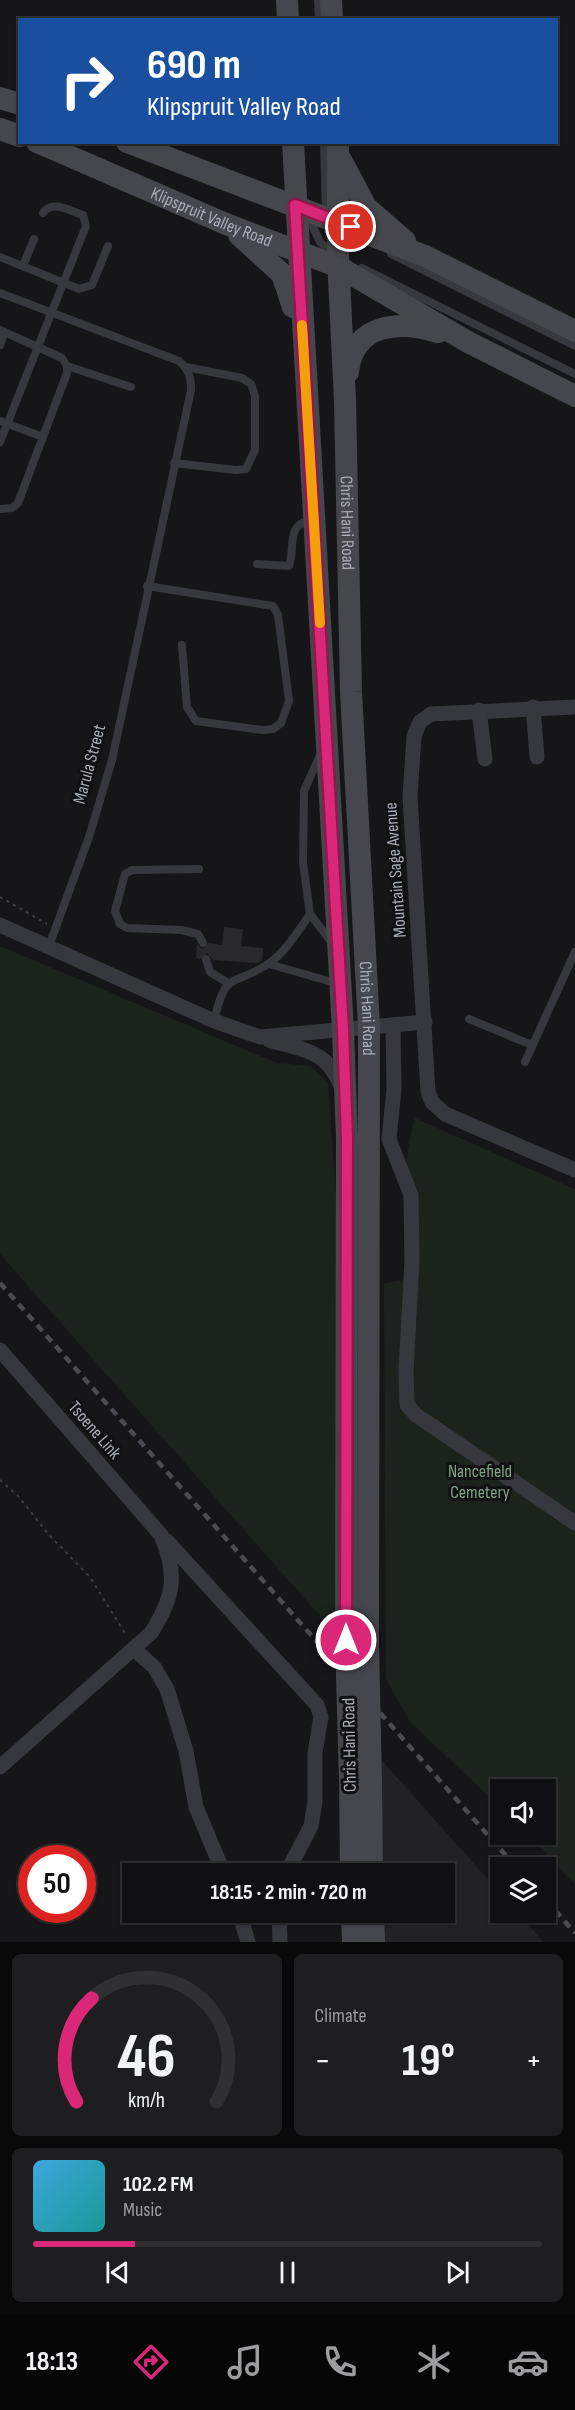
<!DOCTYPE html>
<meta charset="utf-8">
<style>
:root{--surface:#101012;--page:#1e1e20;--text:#f1f3f6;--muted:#9c9d9f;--line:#303032;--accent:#db2777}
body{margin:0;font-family:"Sofia Sans Condensed",sans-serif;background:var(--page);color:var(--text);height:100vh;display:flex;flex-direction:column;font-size:22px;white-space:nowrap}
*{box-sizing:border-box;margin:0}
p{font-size:20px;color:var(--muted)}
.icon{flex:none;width:33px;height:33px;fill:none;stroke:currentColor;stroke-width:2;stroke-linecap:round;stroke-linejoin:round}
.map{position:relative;height:1942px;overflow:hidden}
.drawer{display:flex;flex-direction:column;gap:12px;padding:12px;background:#09090a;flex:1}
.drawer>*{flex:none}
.top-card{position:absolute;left:18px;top:18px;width:540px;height:126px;border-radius:0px;box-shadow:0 2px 4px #0004,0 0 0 2px var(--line);background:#1a4fa0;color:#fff;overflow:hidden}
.tools{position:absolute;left:490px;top:1779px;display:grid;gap:12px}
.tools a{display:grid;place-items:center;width:66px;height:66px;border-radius:0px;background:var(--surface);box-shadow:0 2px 4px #0004,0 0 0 2px var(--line);font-size:30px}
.speed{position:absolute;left:18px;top:1845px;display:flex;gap:12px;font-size:30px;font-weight:700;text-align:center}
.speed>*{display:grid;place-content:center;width:78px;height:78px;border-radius:50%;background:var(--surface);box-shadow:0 2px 4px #0004,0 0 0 2px var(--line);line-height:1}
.speed .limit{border:9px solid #d22;background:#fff;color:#111}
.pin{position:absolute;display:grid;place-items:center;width:51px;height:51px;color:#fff;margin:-26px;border:3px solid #fff;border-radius:50%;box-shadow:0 2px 6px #0007}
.me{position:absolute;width:66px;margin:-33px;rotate:0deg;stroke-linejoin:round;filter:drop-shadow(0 0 4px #0008)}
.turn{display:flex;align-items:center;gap:21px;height:126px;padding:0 30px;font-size:27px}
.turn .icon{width:78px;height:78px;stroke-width:2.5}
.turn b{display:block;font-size:42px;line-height:51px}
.big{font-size:45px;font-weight:700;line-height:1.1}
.drawer .tile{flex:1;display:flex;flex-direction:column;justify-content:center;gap:9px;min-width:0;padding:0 21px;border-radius:9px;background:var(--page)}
.drawer .dial{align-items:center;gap:0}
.dial svg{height:156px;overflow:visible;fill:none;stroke:var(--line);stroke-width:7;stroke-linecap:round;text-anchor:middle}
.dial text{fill:var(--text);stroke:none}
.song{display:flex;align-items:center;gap:18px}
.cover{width:72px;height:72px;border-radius:9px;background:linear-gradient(135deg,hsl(200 70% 55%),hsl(180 70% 35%))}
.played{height:6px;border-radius:3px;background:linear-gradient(90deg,var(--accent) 20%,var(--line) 20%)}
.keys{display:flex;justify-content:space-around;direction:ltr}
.heat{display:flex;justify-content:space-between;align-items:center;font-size:33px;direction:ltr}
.drawer .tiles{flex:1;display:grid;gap:12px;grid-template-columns:1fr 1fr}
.tile:last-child{grid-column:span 2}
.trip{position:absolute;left:122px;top:1863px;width:333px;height:60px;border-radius:0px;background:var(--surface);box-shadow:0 2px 4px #0004,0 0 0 2px var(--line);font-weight:700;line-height:60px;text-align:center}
.tabs{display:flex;height:96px;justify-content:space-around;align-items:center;background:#060607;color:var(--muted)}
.tabs .icon{width:42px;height:42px}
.tabs .active{color:var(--accent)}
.tabs b{font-size:27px;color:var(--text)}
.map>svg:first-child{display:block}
.built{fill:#222225}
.green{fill:#1c231d}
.building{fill:#29292c}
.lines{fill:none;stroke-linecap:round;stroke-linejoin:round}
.path{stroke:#3d3f44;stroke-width:2;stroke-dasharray:3 4.5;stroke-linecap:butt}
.lane{stroke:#37383d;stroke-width:8}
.street{stroke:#37383d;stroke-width:15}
.secondary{stroke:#45474d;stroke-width:22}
.rail{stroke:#4a4c52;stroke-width:4.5;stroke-dasharray:8 6;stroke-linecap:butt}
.secondary-bridge{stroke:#45474d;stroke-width:22}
.route-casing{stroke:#8e194d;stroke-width:15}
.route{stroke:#db2777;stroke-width:10}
.slow{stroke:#f59e0b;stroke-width:10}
.labels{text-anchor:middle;stroke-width:6;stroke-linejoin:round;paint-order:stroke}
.street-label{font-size:18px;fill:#a8adb8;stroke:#111113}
.park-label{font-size:18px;fill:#7fa381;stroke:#111113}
</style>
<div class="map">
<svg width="575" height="1942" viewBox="0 0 575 1942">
<rect width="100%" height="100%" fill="#161618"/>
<!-- built -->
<path class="built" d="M377,1755L501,1894V1912L517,1913L544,1942H383L382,1913L444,1912V1874L381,1873Z"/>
<!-- green -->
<g class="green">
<path d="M0,946L277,1063L311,1066L328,1083L337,1212V1635L0,1254Z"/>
<path d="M415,1118L575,1189V1885L529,1835L546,1834V1790H501V1808L410,1722L386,1679L384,1283L405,1280C404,1227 400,1170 415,1118Z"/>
</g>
<!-- building -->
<path class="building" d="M224,927L243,929L241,946L263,948L262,961L257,963L213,960L207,953L200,959L196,958L197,944L202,949L209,943L222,945Z"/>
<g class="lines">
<!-- path -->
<g class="path">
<path d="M0,897L47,924"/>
<path d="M0,1480L18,1496L49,1535L90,1577L126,1635"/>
</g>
<!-- lane -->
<g class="lane">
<path d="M318,0L319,20"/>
<path d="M324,142L326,215"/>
<path d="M308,216L320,242L335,255"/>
<path d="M391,254L575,346"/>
<path d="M0,257L79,289L92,285L108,246"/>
<path d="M23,266L34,239"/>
<path d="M362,268L575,374"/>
<path d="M0,293L179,361C189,370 191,378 191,390L112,760L89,837L49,946"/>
<path d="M0,330L62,358L67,366V373L18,503L12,508L0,509"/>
<path d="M0,345L5,332"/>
<path d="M67,366L131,387"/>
<path d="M0,421L43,437"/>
<path d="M0,442L86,226L83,215C70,211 52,199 43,213"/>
<path d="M174,463L236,470L246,469L255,450V396L251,384L242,378L186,367"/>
<path d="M257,564L289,566C296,546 285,524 312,520"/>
<path d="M147,586L273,606L278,615L289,701L281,723L273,729L262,730L196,721L187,707L182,645"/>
<path d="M321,753L304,791L303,863L310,914L332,943"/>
<path d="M199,869L132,870L125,874L115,911L120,924L127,928L181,930L198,934L203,943"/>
<path d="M206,959L210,972L228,983"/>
<path d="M269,964L339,984"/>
<path d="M469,1019L532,1045"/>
<path d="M214,1021C226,969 231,988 268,964C285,953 298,931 310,914"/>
<path d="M525,1062L575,952"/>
</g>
<!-- street -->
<g class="street">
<path d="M533,707L537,757"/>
<path d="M575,707L431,714L420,722L414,736L410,797L428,1092L432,1102L445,1114L575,1170"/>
<path d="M479,710L485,759"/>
<path d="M0,925L214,1021L260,1037L425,1022"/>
<path d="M393,1025L394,1089L389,1139L411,1195L412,1261L406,1370L407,1405L416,1415L575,1523"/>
<path d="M269,1040C306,1051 326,1049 342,1088"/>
<path d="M0,1350L161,1535C178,1575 174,1597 151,1633L0,1767"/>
<path d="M167,1541L317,1705L321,1717L315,1753V1801L311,1826L286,1874"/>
<path d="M134,1649L154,1667L167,1689L186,1751L196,1807L224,1874"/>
<path d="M239,1912L248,1942"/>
<path d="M279,1912L280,1942"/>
</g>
<!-- secondary -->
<g class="secondary">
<path d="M287,0L288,20"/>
<path d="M331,0L332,20"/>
<path d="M0,98L20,104"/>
<path d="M0,129L20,136"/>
<path id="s1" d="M37,142L226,224L339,267L468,342L575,396"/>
<path d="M127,142L425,256L575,331"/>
<path d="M293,142L343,1030L347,1138L346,1640"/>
<path id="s2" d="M338,142V257L345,401L351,692L369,1027L368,1646"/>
<path d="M341,160L366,207L405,241"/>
<path d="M239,235L282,274L293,307"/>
<path d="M348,372C353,323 400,320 438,332"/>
<path d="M350,1781L351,1874"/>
<path d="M371,1781L372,1874"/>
<path d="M352,1912L353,1942"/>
<path d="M373,1912L374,1942"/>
</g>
<!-- rail -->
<g class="rail">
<path d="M0,1283L517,1868"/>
<path d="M546,1900L575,1933"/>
</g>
<!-- secondary-bridge -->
<g class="secondary-bridge">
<path d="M346,1640L350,1781"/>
<path d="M368,1646L371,1781"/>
</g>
</g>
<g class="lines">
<defs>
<path id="route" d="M346,1640L347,1138L343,1030L295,205L351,227"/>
</defs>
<!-- route casing -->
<use href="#route" class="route-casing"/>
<!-- route -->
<use href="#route" class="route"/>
<!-- slow -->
<path class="slow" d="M302,325L320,623"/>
</g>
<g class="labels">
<!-- street labels -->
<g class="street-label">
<text dy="6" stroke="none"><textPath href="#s1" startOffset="190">Klipspruit Valley Road</textPath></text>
<text dy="6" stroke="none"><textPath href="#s2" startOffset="381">Chris Hani Road</textPath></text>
<text transform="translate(89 764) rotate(-75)" y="6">Marula Street</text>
<text transform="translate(395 870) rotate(-94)" y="6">Mountain Sage Avenue</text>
<text dy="6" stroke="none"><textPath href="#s2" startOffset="867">Chris Hani Road</textPath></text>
<text transform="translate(95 1430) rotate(49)" y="6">Tsoene Link</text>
<text transform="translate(349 1745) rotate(-91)" y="6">Chris Hani Road</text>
</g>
<!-- park labels -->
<g class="park-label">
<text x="480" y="1477">Nancefield<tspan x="480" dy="21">Cemetery</tspan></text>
</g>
</g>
</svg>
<div class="tools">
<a><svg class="icon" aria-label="sound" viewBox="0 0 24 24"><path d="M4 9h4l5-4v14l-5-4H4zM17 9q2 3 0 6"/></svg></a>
<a><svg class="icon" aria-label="layers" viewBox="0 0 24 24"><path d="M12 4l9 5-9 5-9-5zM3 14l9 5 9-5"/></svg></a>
</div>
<div class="speed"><div class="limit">50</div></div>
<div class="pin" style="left:351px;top:227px;background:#d93025"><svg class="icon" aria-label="arrive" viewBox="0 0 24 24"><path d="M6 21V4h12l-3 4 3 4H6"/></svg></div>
<svg class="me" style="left:346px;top:1640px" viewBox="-20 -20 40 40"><circle r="17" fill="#db2777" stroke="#fff" stroke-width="3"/><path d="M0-11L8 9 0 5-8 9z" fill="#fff"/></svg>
<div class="trip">18:15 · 2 min · 720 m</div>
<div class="top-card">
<div class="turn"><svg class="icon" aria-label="right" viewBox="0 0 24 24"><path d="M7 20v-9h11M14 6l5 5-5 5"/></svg><div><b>690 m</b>Klipspruit Valley Road</div></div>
</div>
</div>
<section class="drawer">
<div class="tiles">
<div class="tile dial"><svg viewBox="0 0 100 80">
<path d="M14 69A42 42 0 1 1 86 69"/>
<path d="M14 69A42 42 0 0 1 22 16" stroke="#db2777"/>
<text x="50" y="56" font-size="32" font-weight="700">46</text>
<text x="50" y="72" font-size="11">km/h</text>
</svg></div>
<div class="tile"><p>Climate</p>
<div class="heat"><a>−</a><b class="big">19°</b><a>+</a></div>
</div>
<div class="tile">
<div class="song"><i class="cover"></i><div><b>102.2 FM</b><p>Music</p></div></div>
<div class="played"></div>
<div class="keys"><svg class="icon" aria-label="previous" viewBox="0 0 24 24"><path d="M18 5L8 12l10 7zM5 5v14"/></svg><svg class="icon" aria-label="pause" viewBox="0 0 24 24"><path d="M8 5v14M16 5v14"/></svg><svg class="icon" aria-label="next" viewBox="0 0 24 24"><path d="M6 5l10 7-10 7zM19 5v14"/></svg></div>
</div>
</div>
</section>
<nav class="tabs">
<b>18:13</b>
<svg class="icon active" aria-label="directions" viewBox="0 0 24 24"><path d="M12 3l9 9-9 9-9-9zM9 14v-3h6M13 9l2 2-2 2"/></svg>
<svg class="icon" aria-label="music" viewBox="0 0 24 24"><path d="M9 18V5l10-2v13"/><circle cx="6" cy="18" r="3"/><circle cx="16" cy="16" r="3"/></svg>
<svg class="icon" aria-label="phone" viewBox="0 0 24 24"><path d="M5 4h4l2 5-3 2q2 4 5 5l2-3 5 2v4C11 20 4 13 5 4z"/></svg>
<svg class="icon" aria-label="climate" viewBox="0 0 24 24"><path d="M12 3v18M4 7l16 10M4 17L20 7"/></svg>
<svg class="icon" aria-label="car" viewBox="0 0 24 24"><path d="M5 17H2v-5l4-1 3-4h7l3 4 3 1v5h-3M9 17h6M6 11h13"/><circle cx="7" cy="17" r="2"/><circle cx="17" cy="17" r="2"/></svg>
</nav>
